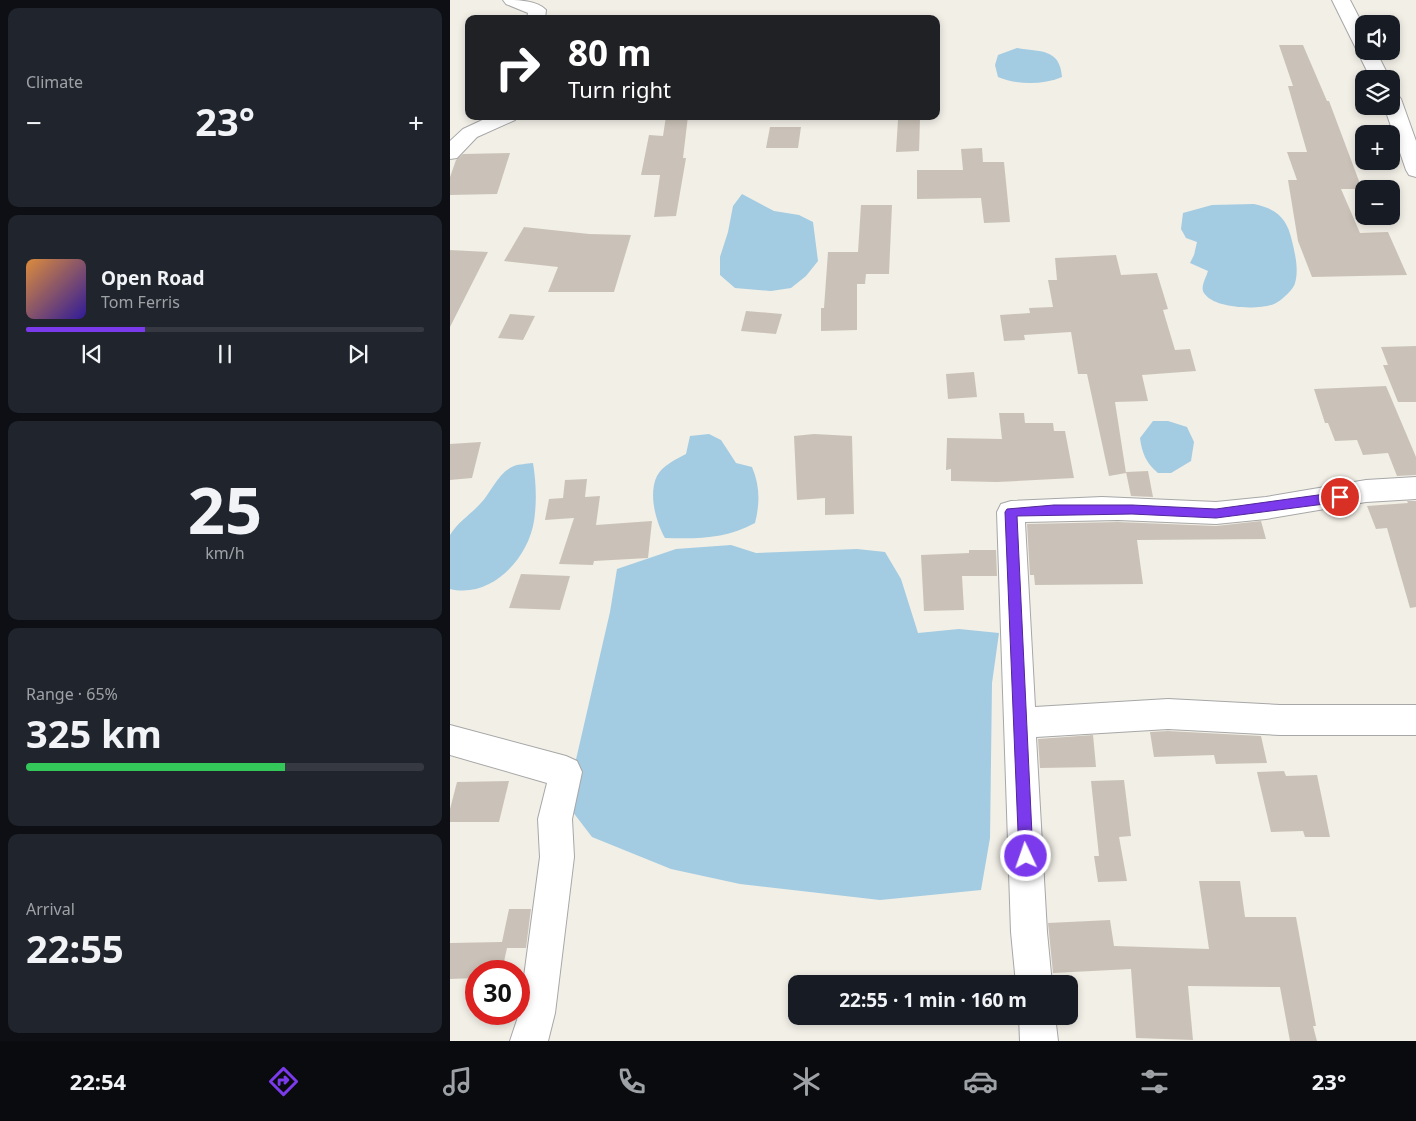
<!DOCTYPE html>
<meta charset="utf-8">
<style>
:root{--surface:#171b24;--page:#20242c;--text:#f1f3f6;--muted:#9ea1a6;--line:#363941;--accent:#7c3aed}
body{margin:0;font-family:"Noto Sans",sans-serif;background:var(--page);color:var(--text);height:100vh;display:flex;flex-direction:column;font-size:19px;white-space:nowrap}
*{box-sizing:border-box;margin:0}
p{font-size:16px;color:var(--muted)}
.icon{flex:none;width:28px;height:28px;fill:none;stroke:currentColor;stroke-width:2;stroke-linecap:round;stroke-linejoin:round}
.map{position:relative;flex:1;overflow:hidden}
.side{display:flex;flex-direction:column;gap:8px;padding:8px;background:#0d0f14;width:450px}
.side>*{flex:none}
.hud{position:absolute;left:15px;top:15px;width:475px;height:105px;border-radius:10px;box-shadow:0 2px 8px #0003;background:#202124;color:#fff;overflow:hidden}
.controls{position:absolute;left:905px;top:15px;display:grid;gap:10px}
.controls a{display:grid;place-items:center;width:45px;height:45px;border-radius:10px;background:var(--surface);box-shadow:0 2px 8px #0003;font-size:25px}
.speed{position:absolute;left:15px;top:960px;display:flex;gap:10px;font-size:25px;font-weight:700;text-align:center}
.speed>*{display:grid;place-content:center;width:65px;height:65px;border-radius:50%;background:var(--surface);box-shadow:0 2px 8px #0003;line-height:1}
.speed .limit{border:8px solid #d22;background:#fff;color:#111}
.pin{position:absolute;display:grid;place-items:center;width:42px;height:42px;color:#fff;margin:-21px;border:2px solid #fff;border-radius:50%;box-shadow:0 1px 5px #0007}
.me{position:absolute;width:55px;margin:-28px;rotate:357deg;stroke-linejoin:round;filter:drop-shadow(0 0 4px #0008)}
.turn{display:flex;align-items:center;gap:18px;height:105px;padding:0 20px;font-size:22px}
.turn .icon{width:65px;height:65px;stroke-width:2.5}
.turn b{display:block;font-size:35px;line-height:42px}
.big{font-size:38px;font-weight:700;line-height:1.1}
.side .widget{flex:1;display:flex;flex-direction:column;justify-content:center;gap:8px;min-width:0;padding:0 18px;border-radius:10px;background:var(--page)}
.side .dial{align-items:center;gap:0}
.dial b{font-size:65px;line-height:1}
.song{display:flex;align-items:center;gap:15px}
.cover{width:60px;height:60px;border-radius:8px;background:linear-gradient(135deg,hsl(30 70% 55%),hsl(250 70% 35%))}
.played{height:5px;border-radius:2px;background:linear-gradient(90deg,var(--accent) 30%,var(--line) 30%)}
.keys{display:flex;justify-content:space-around;direction:ltr}
.heat{display:flex;justify-content:space-between;align-items:center;font-size:28px;direction:ltr}
.charge{height:8px;border-radius:4px;background:linear-gradient(90deg,#34c759 65%,var(--line) 0)}
.trip{position:absolute;left:338px;top:975px;width:290px;height:50px;border-radius:10px;background:var(--surface);box-shadow:0 2px 8px #0003;font-weight:700;line-height:50px;text-align:center}
.dock{display:flex;height:80px;justify-content:space-around;align-items:center;background:#090b0e;color:var(--muted)}
.dock .icon{width:35px;height:35px}
.dock .selected{color:var(--accent)}
.dock b{font-size:22px;color:var(--text)}
main{display:flex;flex:1;min-height:0}
.map>svg:first-child{display:block}
.water{fill:#a3cbe2}
.building{fill:#cac2b8}
.lines{fill:none;stroke-linecap:round;stroke-linejoin:round}
.minor-casing{stroke:#a7a7a7;stroke-width:2}
.minor{fill:#fff;fill-rule:evenodd}
.route{fill:#7c3aed;stroke:#51269a}
</style>
<main>
<section class="side">
<div class="widget"><p>Climate</p>
<div class="heat"><a>−</a><b class="big">23°</b><a>+</a></div>
</div>
<div class="widget">
<div class="song"><i class="cover"></i><div><b>Open Road</b><p>Tom Ferris</p></div></div>
<div class="played"></div>
<div class="keys"><svg class="icon" aria-label="previous" viewBox="0 0 24 24"><path d="M18 5L8 12l10 7zM5 5v14"/></svg><svg class="icon" aria-label="pause" viewBox="0 0 24 24"><path d="M8 5v14M16 5v14"/></svg><svg class="icon" aria-label="next" viewBox="0 0 24 24"><path d="M6 5l10 7-10 7zM19 5v14"/></svg></div>
</div>
<div class="widget dial"><b>25</b><p>km/h</p></div>
<div class="widget"><p>Range · 65%</p><b class="big">325 km</b><div class="charge"></div></div>
<div class="widget"><p>Arrival</p><b class="big">22:55</b></div>
</section>
<div class="map">
<svg width="966" height="1041" viewBox="0 0 966 1041">
<rect width="100%" height="100%" fill="#f1efe6"/>
<!-- water -->
<g class="water">
<path d="M567,48C590,52 610,48 612,77C593,85 567,85 548,77L545,65L548,55Z"/>
<path d="M292,194L324,211L349,215L363,222L368,261L356,276L341,288L321,291L285,288L270,275V257L278,232L283,206Z"/>
<path d="M804,204C827,209 837,218 842,241C845,254 849,269 845,283C844,289 830,302 824,304C808,310 764,309 754,293C750,287 756,278 758,271L740,263L744,255L747,242L736,238L731,229L733,213L762,205Z"/>
<path d="M703,421H718L737,427L744,442L741,461L721,473H708C696,463 692,453 690,438Z"/>
<path d="M259,434L271,440L286,463L302,467C310,486 310,503 305,523C276,539 247,539 215,538C206,522 198,494 207,476C212,466 226,459 236,454L240,436Z"/>
<path d="M83,463C86,482 87,501 84,521C78,559 41,599 0,589V535C8,522 20,515 30,504C41,493 48,472 64,466C69,464 77,464 83,463Z"/>
<path d="M281,545L306,553L407,549L435,552L451,579L468,633L509,629L549,633L542,683L540,838L531,890L430,900L290,884L221,869L142,837L116,803L160,612L167,569L226,549Z"/>
</g>
<!-- building -->
<g class="building">
<path d="M829,45H853L877,101H879L912,189H891L910,233L938,232L957,275L862,277L848,241L838,180H847L837,152H857L838,86H843Z"/>
<path d="M216,116H238L233,158H236L226,216L204,217L210,175H191L199,135L213,136Z"/>
<path d="M448,120H470L469,151L446,152Z"/>
<path d="M320,127H351L348,148H316Z"/>
<path d="M532,148L533,162H554L560,222L534,223L531,198L467,199V170H513L511,149Z"/>
<path d="M60,153L47,194L0,195V177L6,160L13,154Z"/>
<path d="M411,205H442L439,274H416L415,284H407V330L371,331V308H374L378,252H408Z"/>
<path d="M74,227L139,234L181,235L164,292H98L108,267L54,261Z"/>
<path d="M0,250L38,252L0,327Z"/>
<path d="M666,255L671,275L707,273L718,309L713,310L725,350L740,349L746,371L692,375L698,401L665,402L676,473L659,476L637,374H628L621,332L574,335L575,340L554,341L550,315L580,313L579,308L603,307L598,280H607L605,258Z"/>
<path d="M296,311L332,314L326,334L291,331Z"/>
<path d="M60,314L85,316L73,340L48,338Z"/>
<path d="M966,346V402H948L933,365H938L931,347Z"/>
<path d="M524,372L527,397L498,399L496,374Z"/>
<path d="M936,386L966,457V475L947,476L938,453L913,455L907,440L885,441L878,423H875L864,389Z"/>
<path d="M549,413H574L575,423H603L604,431H615L624,478L547,482L501,481V469L496,470L497,438L552,439Z"/>
<path d="M364,434L402,436L404,514L375,515V498L347,500L344,436Z"/>
<path d="M31,442L22,478L0,480V444Z"/>
<path d="M698,471L703,497L681,496L676,472Z"/>
<path d="M137,479L135,497L150,496L146,525L202,521L198,558L144,561L143,565L109,564L124,518L95,520L99,499L113,498L115,480Z"/>
<path d="M957,501H966V607L960,608L937,528L926,529L917,506L958,503Z"/>
<path d="M811,521L816,539L687,540L693,584L585,585L584,575H580L577,524L668,522L766,526Z"/>
<path d="M519,550H546L547,576H512L514,610L474,611L471,555L519,553Z"/>
<path d="M71,574L120,576L110,610L59,608Z"/>
<path d="M718,731L811,736L817,763L766,764L764,755L704,757L700,732Z"/>
<path d="M643,735L646,767L590,768L588,739Z"/>
<path d="M834,771L836,776L867,775L880,837H855L853,831L821,832L807,772Z"/>
<path d="M674,780L681,836L669,837L677,881L648,882L644,856H649L641,781Z"/>
<path d="M59,781L49,822H0V809L7,782Z"/>
<path d="M749,881H790L795,917H846L866,1026H863L867,1041H840L830,987L738,986L743,1040L686,1038L681,969L603,973L598,923L660,920L664,946L759,949Z"/>
<path d="M59,909H81L76,948H57L52,971H26V978L0,979V943L52,942Z"/>
</g>
<g class="lines">
<defs>
<g id="minor">
<path d="M53,0C67,0 87,0 96,10L95,19H77L78,13L56,4Z"/>
<path d="M882,0H900L914,27V51H926L940,79H921Z"/>
<path d="M941,93L948,95L951,99L966,141V177L959,175L956,170L934,106H941Z"/>
<path d="M41,116H68L65,120L27,137L7,158L0,159V141L13,129Z"/>
<path d="M966,477V499L916,502L816,519L766,524L668,520L575,522L585,707L718,699L830,705H966V735H830L718,729L586,737L597,932L602,984H566L561,932L547,512L551,504L561,501L652,497L766,502L816,497L916,480Z"/>
<path d="M0,725L116,756L127,761L132,772L122,819L124,857L105,1013L98,1041H60L69,1014L90,857L88,819L97,783L0,755Z"/>
<path d="M569,1016H605L608,1041H570Z"/>
</g>
</defs>
<!-- minor casing -->
<use href="#minor" class="minor-casing"/>
<!-- minor -->
<use href="#minor" class="minor"/>
</g>
<!-- route -->
<path class="route" d="M890,492L896,497L890,502L766,518L682,514L567,516L583,856L581,861L576,863L571,861L569,856L555,512L557,509L604,505H682L766,509Z"/>
</svg>
<div class="controls">
<a><svg class="icon" aria-label="sound" viewBox="0 0 24 24"><path d="M4 9h4l5-4v14l-5-4H4zM17 9q2 3 0 6"/></svg></a>
<a><svg class="icon" aria-label="layers" viewBox="0 0 24 24"><path d="M12 4l9 5-9 5-9-5zM3 14l9 5 9-5"/></svg></a>
<a>+</a>
<a>−</a>
</div>
<div class="speed"><div class="limit">30</div></div>
<div class="pin" style="left:890px;top:497px;background:#d93025"><svg class="icon" aria-label="arrive" viewBox="0 0 24 24"><path d="M6 21V4h12l-3 4 3 4H6"/></svg></div>
<svg class="me" style="left:576px;top:856px" viewBox="-20 -20 40 40"><circle r="17" fill="#7c3aed" stroke="#fff" stroke-width="3"/><path d="M0-11L8 9 0 5-8 9z" fill="#fff"/></svg>
<div class="trip">22:55 · 1 min · 160 m</div>
<div class="hud">
<div class="turn"><svg class="icon" aria-label="right" viewBox="0 0 24 24"><path d="M7 20v-9h11M14 6l5 5-5 5"/></svg><div><b>80 m</b>Turn right</div></div>
</div>
</div>
</main>
<nav class="dock">
<b>22:54</b>
<svg class="icon selected" aria-label="directions" viewBox="0 0 24 24"><path d="M12 3l9 9-9 9-9-9zM9 14v-3h6M13 9l2 2-2 2"/></svg>
<svg class="icon" aria-label="music" viewBox="0 0 24 24"><path d="M9 18V5l10-2v13"/><circle cx="6" cy="18" r="3"/><circle cx="16" cy="16" r="3"/></svg>
<svg class="icon" aria-label="phone" viewBox="0 0 24 24"><path d="M5 4h4l2 5-3 2q2 4 5 5l2-3 5 2v4C11 20 4 13 5 4z"/></svg>
<svg class="icon" aria-label="climate" viewBox="0 0 24 24"><path d="M12 3v18M4 7l16 10M4 17L20 7"/></svg>
<svg class="icon" aria-label="car" viewBox="0 0 24 24"><path d="M5 17H2v-5l4-1 3-4h7l3 4 3 1v5h-3M9 17h6M6 11h13"/><circle cx="7" cy="17" r="2"/><circle cx="17" cy="17" r="2"/></svg>
<svg class="icon" aria-label="filters" viewBox="0 0 24 24"><path d="M4 7h16M4 17h16"/><circle cx="9" cy="7" r="2"/><circle cx="15" cy="17" r="2"/></svg>
<b>23°</b>
</nav>
